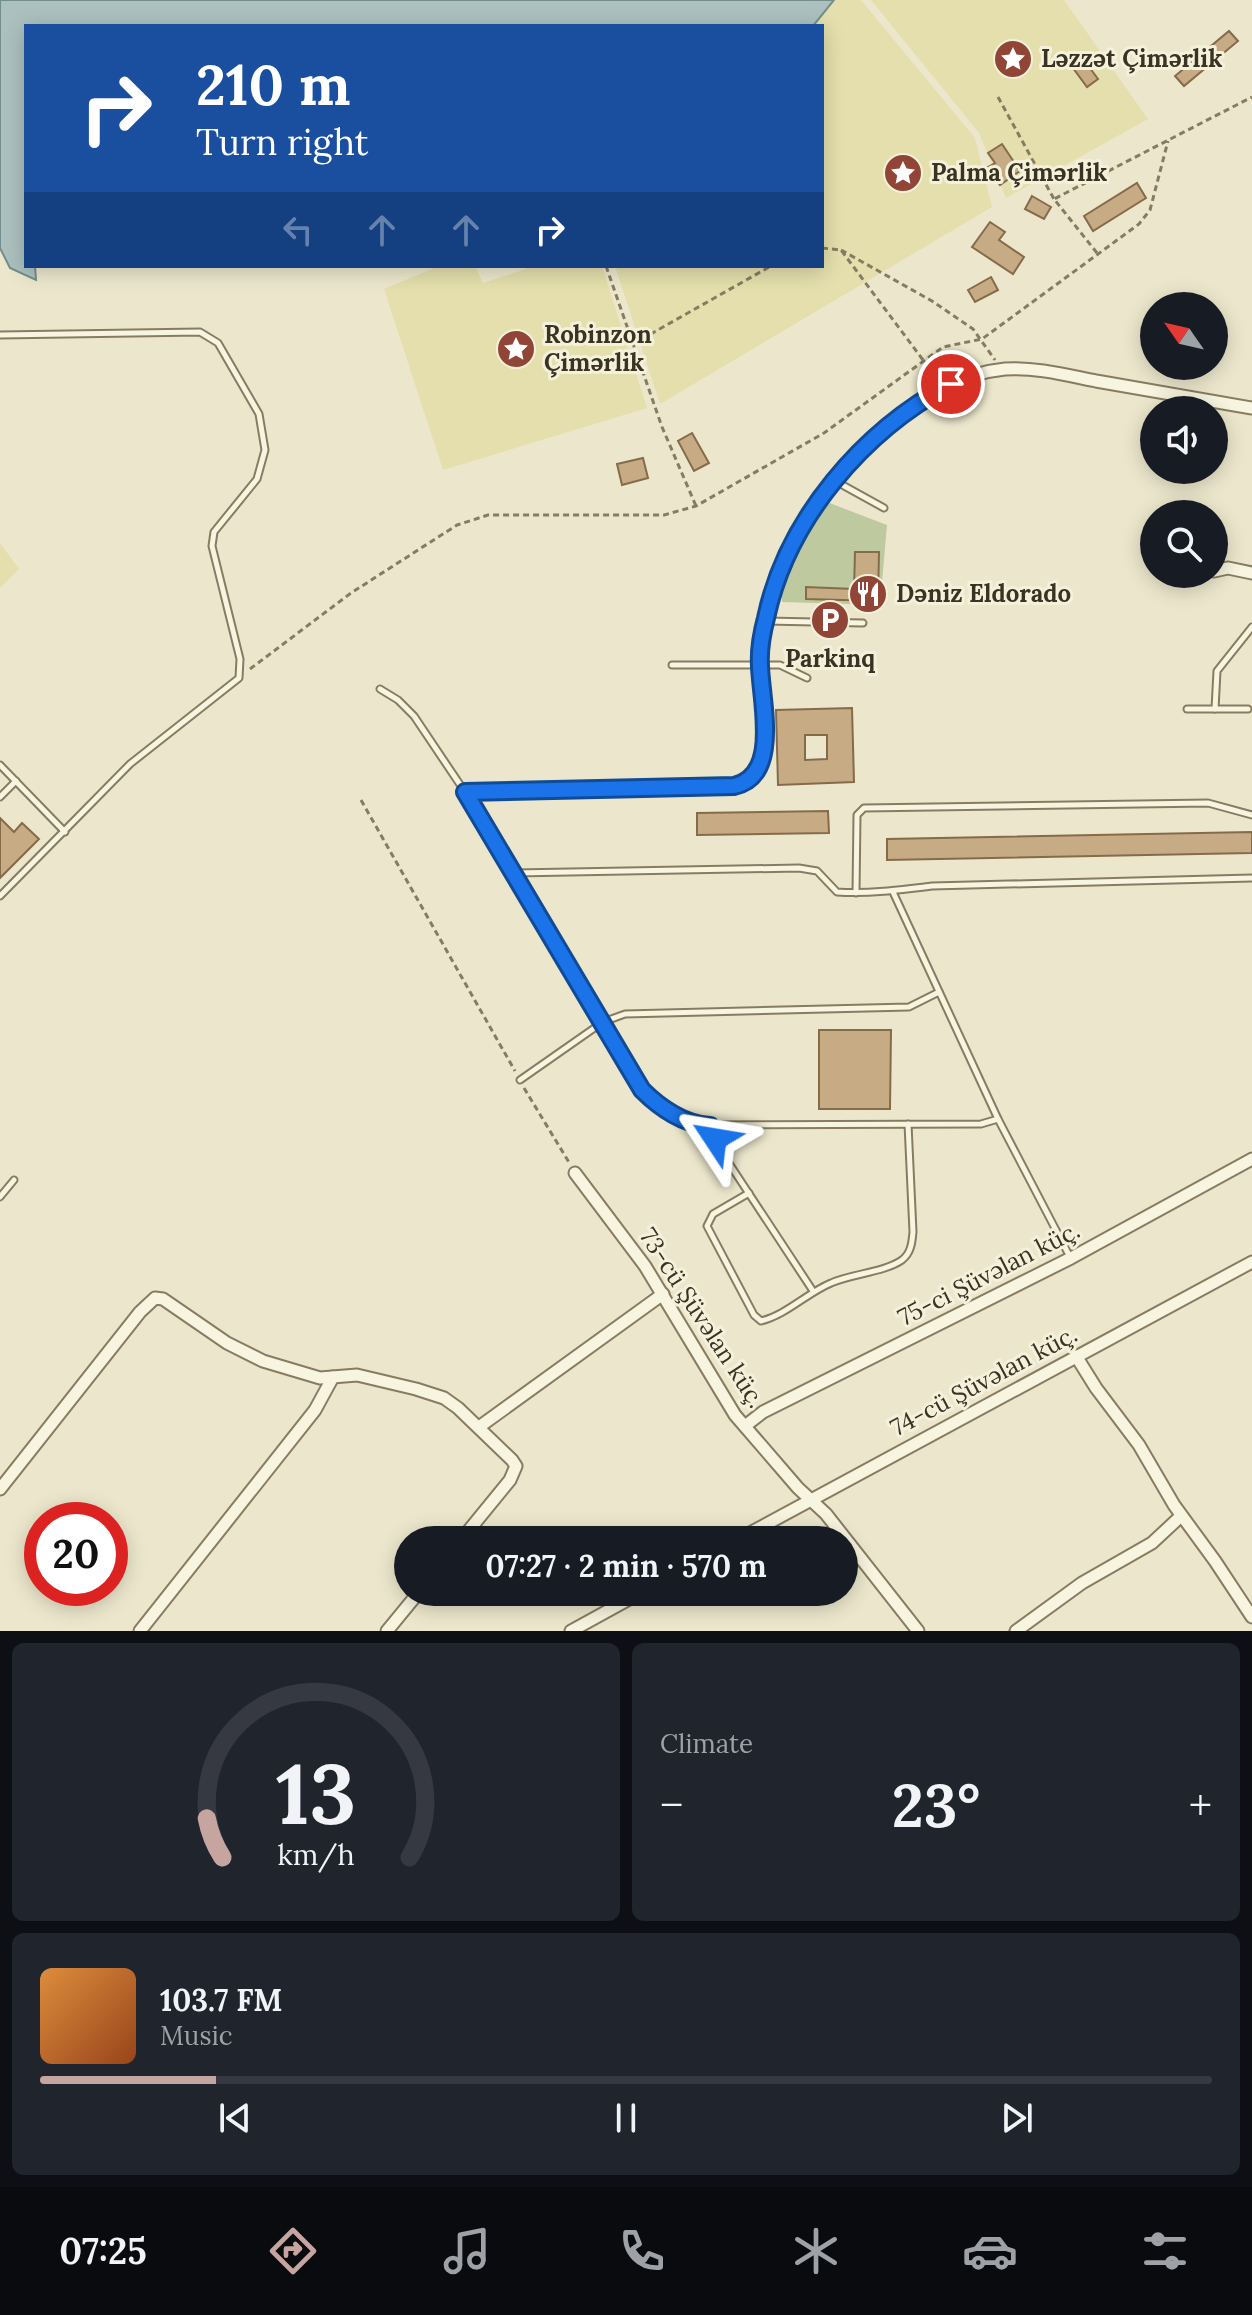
<!DOCTYPE html>
<meta charset="utf-8">
<style>
:root{--surface:#171b24;--page:#20242c;--text:#f1f3f6;--muted:#9ea1a6;--line:#363941;--accent:#c6a5a0}
body{margin:0;font-family:Lora,serif;background:var(--page);color:var(--text);height:100vh;display:flex;flex-direction:column;font-size:30px;white-space:nowrap}
*{box-sizing:border-box;margin:0}
p{font-size:26px;color:var(--muted)}
.icon{flex:none;width:44px;height:44px;fill:none;stroke:currentColor;stroke-width:2;stroke-linecap:round;stroke-linejoin:round}
.map{position:relative;height:1631px;overflow:hidden}
.sheet{display:flex;flex-direction:column;gap:12px;padding:12px;background:#0d0f14;flex:1}
.sheet>*{flex:none}
.guide{position:absolute;left:24px;top:24px;width:800px;height:244px;border-radius:0px;box-shadow:0 4px 20px #0003;background:#1a4fa0;color:#fff;overflow:hidden}
.needle{width:52px;rotate:304deg}
.fabs{position:absolute;left:1140px;top:292px;display:grid;gap:16px}
.fabs a{display:grid;place-items:center;width:88px;height:88px;border-radius:50%;background:var(--surface);box-shadow:0 4px 20px #0003;font-size:40px}
.speed{position:absolute;left:24px;top:1502px;display:flex;gap:16px;font-size:40px;font-weight:700;text-align:center}
.speed>*{display:grid;place-content:center;width:104px;height:104px;border-radius:50%;background:var(--surface);box-shadow:0 4px 20px #0003;line-height:1}
.speed .limit{border:12px solid #d22;background:#fff;color:#111}
.pin{position:absolute;display:grid;place-items:center;width:68px;height:68px;color:#fff;margin:-34px;border:4px solid #fff;border-radius:50%;box-shadow:0 2px 8px #0007}
.me{position:absolute;width:88px;margin:-44px;rotate:303deg;stroke-linejoin:round;filter:drop-shadow(0 0 6px #0008)}
.turn{display:flex;align-items:center;gap:28px;height:168px;padding:0 40px;font-size:36px}
.turn .icon{width:104px;height:104px;stroke-width:2.5}
.turn b{display:block;font-size:56px;line-height:68px}
.lanes{display:flex;align-items:center;height:76px;padding:0 40px;background:#0003;justify-content:center;gap:40px;direction:ltr}
.lanes .off{opacity:.35}
.big{font-size:60px;font-weight:700;line-height:1.1}
.sheet .card{flex:1;display:flex;flex-direction:column;justify-content:center;gap:12px;min-width:0;padding:0 28px;border-radius:12px;background:var(--page)}
.sheet .dial{align-items:center;gap:0}
.dial svg{height:208px;overflow:visible;fill:none;stroke:var(--line);stroke-width:7;stroke-linecap:round;text-anchor:middle}
.dial text{fill:var(--text);stroke:none}
.song{display:flex;align-items:center;gap:24px}
.cover{width:96px;height:96px;border-radius:12px;background:linear-gradient(135deg,hsl(30 70% 55%),hsl(20 70% 35%))}
.played{height:8px;border-radius:4px;background:linear-gradient(90deg,var(--accent) 15%,var(--line) 15%)}
.keys{display:flex;justify-content:space-around;direction:ltr}
.heat{display:flex;justify-content:space-between;align-items:center;font-size:44px;direction:ltr}
.sheet .tiles{flex:1;display:grid;gap:12px;grid-template-columns:1fr 1fr}
.card:last-child{grid-column:span 2}
.trip{position:absolute;left:394px;top:1526px;width:464px;height:80px;border-radius:40px;background:var(--surface);box-shadow:0 4px 20px #0003;font-weight:700;line-height:80px;text-align:center}
.tabs{display:flex;height:128px;justify-content:space-around;align-items:center;background:#090b0e;color:var(--muted)}
.tabs .icon{width:56px;height:56px}
.tabs .active{color:var(--accent)}
.tabs b{font-size:36px;color:var(--text)}
.map>svg:first-child{display:block}
.green{fill:#bec9a0}
.sand{fill:#e4dfac}
.water{fill:#acc1be;stroke:#728f8d;stroke-width:2}
.building{fill:#c6ab85;stroke:#856b49;stroke-width:2;fill-rule:evenodd}
.lines{fill:none;stroke-linecap:round;stroke-linejoin:round}
.lane-casing{stroke:#877c61;stroke-width:9}
.street-casing{stroke:#877c61;stroke-width:15}
.path{stroke:#877c61;stroke-width:3;stroke-dasharray:6 4;stroke-linecap:butt}
.lane{stroke:#f7f4df;stroke-width:5}
.street{stroke:#f7f4df;stroke-width:11}
.route-casing{stroke:#114b97;stroke-width:20}
.route{stroke:#1a73e8;stroke-width:14}
.labels{text-anchor:middle;stroke-width:6;stroke-linejoin:round;paint-order:stroke}
.poi-label{font-size:24px;font-weight:bold;fill:#3a3223;stroke:#f4f1db;text-anchor:start}
.street-label{font-size:24px;fill:#3a3223;stroke:#f4f1db}
</style>
<div class="map">
<svg width="1252" height="1631" viewBox="0 0 1252 1631">
<rect width="100%" height="100%" fill="#ece7cc"/>
<!-- green -->
<path class="green" d="M827,502L887,525L880,605L782,602V591L808,526Z"/>
<!-- sand -->
<g class="sand">
<path d="M834,0H861L975,138L992,207L660,404L615,266H822V26H813Z"/>
<path d="M871,0H1064L1148,119L1006,198L979,133Z"/>
<path d="M439,266H475L483,283L526,269L527,266H602L647,408L443,470L384,289Z"/>
<path d="M0,543L19,569L0,588Z"/>
</g>
<!-- water -->
<path class="water" d="M0,0H834L813,26H26V266H35L36,280L10,268L0,248Z"/>
<!-- building -->
<g class="building">
<path d="M1229,31L1238,41L1184,86L1175,76Z"/>
<path d="M1084,60L1098,79L1087,87L1073,68Z"/>
<path d="M1002,144L1020,171L1000,185L988,167L995,163L988,153Z"/>
<path d="M1137,183L1146,198L1093,231L1084,216Z"/>
<path d="M1032,196L1051,207L1044,219L1025,209Z"/>
<path d="M990,222L1005,232L999,240L1024,257L1013,274L972,247Z"/>
<path d="M991,277L998,290L975,302L968,290Z"/>
<path d="M692,433L709,463L694,471L678,441Z"/>
<path d="M643,458L648,478L622,485L617,464Z"/>
<path d="M855,552H879L878,601L806,599V587L854,589Z"/>
<path d="M852,708L854,782L778,785L776,710ZM805,735H827V759L805,760Z"/>
<path d="M828,811L829,833L697,835V813Z"/>
<path d="M0,818L14,832L22,823L39,839L0,878Z"/>
<path d="M1252,832V853L887,860V839Z"/>
<path d="M819,1030H891L890,1109H819Z"/>
</g>
<g class="lines">
<defs>
<g id="lane">
<path d="M0,335L200,332L218,343L259,414L265,450L257,479L214,532L212,546L240,659L239,678L130,764L0,896"/>
<path d="M837,482L884,508"/>
<path d="M766,621L863,623"/>
<path d="M672,665H780L807,678"/>
<path d="M380,689L398,700L414,716L465,792L603,1022L633,1078L651,1099L694,1125L981,1124L998,1119"/>
<path d="M1187,709H1248"/>
<path d="M1215,709L1217,671L1252,627"/>
<path d="M0,765L65,832"/>
<path d="M466,792L744,784L753,777L761,764L765,750L760,663L761,645"/>
<path d="M0,797L16,781"/>
<path d="M514,873L799,868L817,871L837,892C869,894 900,890 932,886L1252,878"/>
<path d="M893,892L998,1119L1070,1257"/>
<path d="M856,893L857,815L864,808L1208,803L1252,815"/>
<path d="M520,1080L603,1022L625,1014L909,1007L939,992"/>
<path d="M710,1126L719,1148L813,1291"/>
<path d="M749,1193L713,1214L707,1226L754,1315L761,1321C786,1315 807,1293 831,1283C851,1274 885,1272 902,1260C911,1253 912,1243 913,1232L908,1124"/>
<path d="M0,1197L14,1180"/>
</g>
<g id="street">
<path d="M1214,571L1228,568L1252,573"/>
<path d="M1198,575L1203,574"/>
<path d="M761,645C767,609 775,572 793,540C832,470 921,377 1005,369C1035,367 1066,375 1096,381C1148,390 1200,399 1252,408"/>
<path d="M575,1173L645,1266L735,1415L798,1488L826,1514L918,1631"/>
<path d="M1076,1356L1096,1388L1139,1445L1174,1505L1215,1561L1252,1617"/>
<path d="M745,1426L763,1412L1071,1258L1252,1159"/>
<path d="M479,1427L663,1294"/>
<path d="M0,1489L140,1312L155,1298L163,1299L227,1343L263,1361L320,1378L357,1375L416,1389L444,1398L458,1408L512,1460L516,1466L510,1480L461,1540"/>
<path d="M737,1540L1252,1262"/>
<path d="M140,1631L315,1410L333,1377"/>
<path d="M387,1631L419,1592"/>
<path d="M571,1631L642,1592"/>
<path d="M1016,1631L1082,1583L1152,1543L1181,1516"/>
</g>
</defs>
<!-- lane casing -->
<use href="#lane" class="lane-casing"/>
<!-- street casing -->
<use href="#street" class="street-casing"/>
<!-- path -->
<g class="path">
<path d="M998,97L1054,199"/>
<path d="M822,248L841,250L923,360"/>
<path d="M841,250L932,301L973,329L995,360"/>
<path d="M1097,253L1054,199L1252,97"/>
<path d="M606,266L662,427L696,506"/>
<path d="M633,344L771,266"/>
<path d="M250,669L351,593L457,525L488,515H664L696,506L824,433L943,347L982,339L1139,224L1150,210L1168,141"/>
<path d="M361,800L515,1071"/>
<path d="M524,1088L570,1164"/>
</g>
<!-- lane -->
<use href="#lane" class="lane"/>
<!-- street -->
<use href="#street" class="street"/>
</g>
<g class="lines">
<defs>
<path id="route" d="M715,1139L710,1126C685,1125 660,1108 642,1090L465,792L734,786C781,776 761,701 760,666C759,650 762,633 766,618C787,519 863,431 951,384"/>
</defs>
<!-- route casing -->
<use href="#route" class="route-casing"/>
<!-- route -->
<use href="#route" class="route"/>
</g>
<!-- icons -->
<defs>
<symbol id="sight-disc" viewBox="-11 -11 22 22"><circle r="9.5" fill="#914536" stroke="#f4f1db"/><path d="M0-6L1.8-2.2L6-1.7L2.9 1.2L3.7 5.4L0 3.3L-3.7 5.4L-2.9 1.2L-6-1.7L-1.8-2.2Z" fill="#fff"/></symbol>
<symbol id="restaurant-disc" viewBox="-11 -11 22 22"><circle r="9.5" fill="#914536" stroke="#f4f1db"/><path d="M-5-6h1v4h1v-4h1v4h1v-4h1v5L-1.5 .5V6h-2V.5L-5-1ZM5-6V6H3V1.5H1.5Q1.5-4 5-6Z" fill="#fff"/></symbol>
<symbol id="parking-disc" viewBox="-11 -11 22 22"><circle r="9.5" fill="#914536" stroke="#f4f1db"/><path d="M-3.5-5.5H1a3.5 3.5 0 0 1 0 7H-1V5.5H-3.5ZM-1-3.4V-.6H.8a1.4 1.4 0 0 0 0-2.8Z" fill="#fff"/></symbol>
</defs>
<g fill-rule="evenodd">
<use href="#sight-disc" x="991" y="37" width="44" height="44"/>
<use href="#sight-disc" x="881" y="151" width="44" height="44"/>
<use href="#sight-disc" x="494" y="327" width="44" height="44"/>
<use href="#restaurant-disc" x="846" y="572" width="44" height="44"/>
<use href="#parking-disc" x="808" y="598" width="44" height="44"/>
</g>
<g class="labels">
<!-- poi labels -->
<g class="poi-label">
<text x="1041" y="67">Ləzzət Çimərlik</text>
<text x="931" y="181">Palma Çimərlik</text>
<text x="544" y="343">Robinzon<tspan x="544" dy="28">Çimərlik</tspan></text>
<text x="896" y="602">Dəniz Eldorado</text>
<text x="830" y="667" text-anchor="middle">Parkinq</text>
</g>
<!-- street labels -->
<g class="street-label">
<text transform="translate(989 1274) rotate(-27)" y="8">75-ci Şüvəlan küç.</text>
<text transform="translate(702 1318) rotate(57)" y="8">73-cü Şüvəlan küç.</text>
<text transform="translate(984 1381) rotate(-28)" y="8">74-cü Şüvəlan küç.</text>
</g>
</g>
</svg>
<div class="fabs">
<a><svg class="needle" viewBox="-14 -14 28 28"><path d="M0-13l5 13h-10z" fill="#e53935"/><path d="M0 13l5-13h-10z" fill="#9ea1a6"/></svg></a>
<a><svg class="icon" aria-label="sound" viewBox="0 0 24 24"><path d="M4 9h4l5-4v14l-5-4H4zM17 9q2 3 0 6"/></svg></a>
<a><svg class="icon" aria-label="search" viewBox="0 0 24 24"><circle cx="10" cy="10" r="6"/><path d="M15 15l6 6"/></svg></a>
</div>
<div class="speed"><div class="limit">20</div></div>
<div class="pin" style="left:951px;top:384px;background:#d93025"><svg class="icon" aria-label="arrive" viewBox="0 0 24 24"><path d="M6 21V4h12l-3 4 3 4H6"/></svg></div>
<svg class="me" style="left:715px;top:1139px" viewBox="-20 -20 40 40"><path d="M0-17L14 15 0 8-14 15z" fill="#1a73e8" stroke="#fff" stroke-width="4"/></svg>
<div class="trip">07:27 · 2 min · 570 m</div>
<div class="guide">
<div class="turn"><svg class="icon" aria-label="right" viewBox="0 0 24 24"><path d="M7 20v-9h11M14 6l5 5-5 5"/></svg><div><b>210 m</b>Turn right</div></div>
<div class="lanes"><svg class="icon off" aria-label="left" viewBox="0 0 24 24"><path d="M17 20v-9H6M10 6l-5 5 5 5"/></svg><svg class="icon off" aria-label="ahead" viewBox="0 0 24 24"><path d="M12 20V5M6 11l6-6 6 6"/></svg><svg class="icon off" aria-label="ahead" viewBox="0 0 24 24"><path d="M12 20V5M6 11l6-6 6 6"/></svg><svg class="icon" aria-label="right" viewBox="0 0 24 24"><path d="M7 20v-9h11M14 6l5 5-5 5"/></svg></div>
</div>
</div>
<section class="sheet">
<div class="tiles">
<div class="card dial"><svg viewBox="0 0 100 80">
<path d="M14 69A42 42 0 1 1 86 69"/>
<path d="M14 69A42 42 0 0 1 8 54" stroke="#c6a5a0"/>
<text x="50" y="56" font-size="32" font-weight="700">13</text>
<text x="50" y="72" font-size="11">km/h</text>
</svg></div>
<div class="card"><p>Climate</p>
<div class="heat"><a>−</a><b class="big">23°</b><a>+</a></div>
</div>
<div class="card">
<div class="song"><i class="cover"></i><div><b>103.7 FM</b><p>Music</p></div></div>
<div class="played"></div>
<div class="keys"><svg class="icon" aria-label="previous" viewBox="0 0 24 24"><path d="M18 5L8 12l10 7zM5 5v14"/></svg><svg class="icon" aria-label="pause" viewBox="0 0 24 24"><path d="M8 5v14M16 5v14"/></svg><svg class="icon" aria-label="next" viewBox="0 0 24 24"><path d="M6 5l10 7-10 7zM19 5v14"/></svg></div>
</div>
</div>
</section>
<nav class="tabs">
<b>07:25</b>
<svg class="icon active" aria-label="directions" viewBox="0 0 24 24"><path d="M12 3l9 9-9 9-9-9zM9 14v-3h6M13 9l2 2-2 2"/></svg>
<svg class="icon" aria-label="music" viewBox="0 0 24 24"><path d="M9 18V5l10-2v13"/><circle cx="6" cy="18" r="3"/><circle cx="16" cy="16" r="3"/></svg>
<svg class="icon" aria-label="phone" viewBox="0 0 24 24"><path d="M5 4h4l2 5-3 2q2 4 5 5l2-3 5 2v4C11 20 4 13 5 4z"/></svg>
<svg class="icon" aria-label="climate" viewBox="0 0 24 24"><path d="M12 3v18M4 7l16 10M4 17L20 7"/></svg>
<svg class="icon" aria-label="car" viewBox="0 0 24 24"><path d="M5 17H2v-5l4-1 3-4h7l3 4 3 1v5h-3M9 17h6M6 11h13"/><circle cx="7" cy="17" r="2"/><circle cx="17" cy="17" r="2"/></svg>
<svg class="icon" aria-label="filters" viewBox="0 0 24 24"><path d="M4 7h16M4 17h16"/><circle cx="9" cy="7" r="2"/><circle cx="15" cy="17" r="2"/></svg>
</nav>
